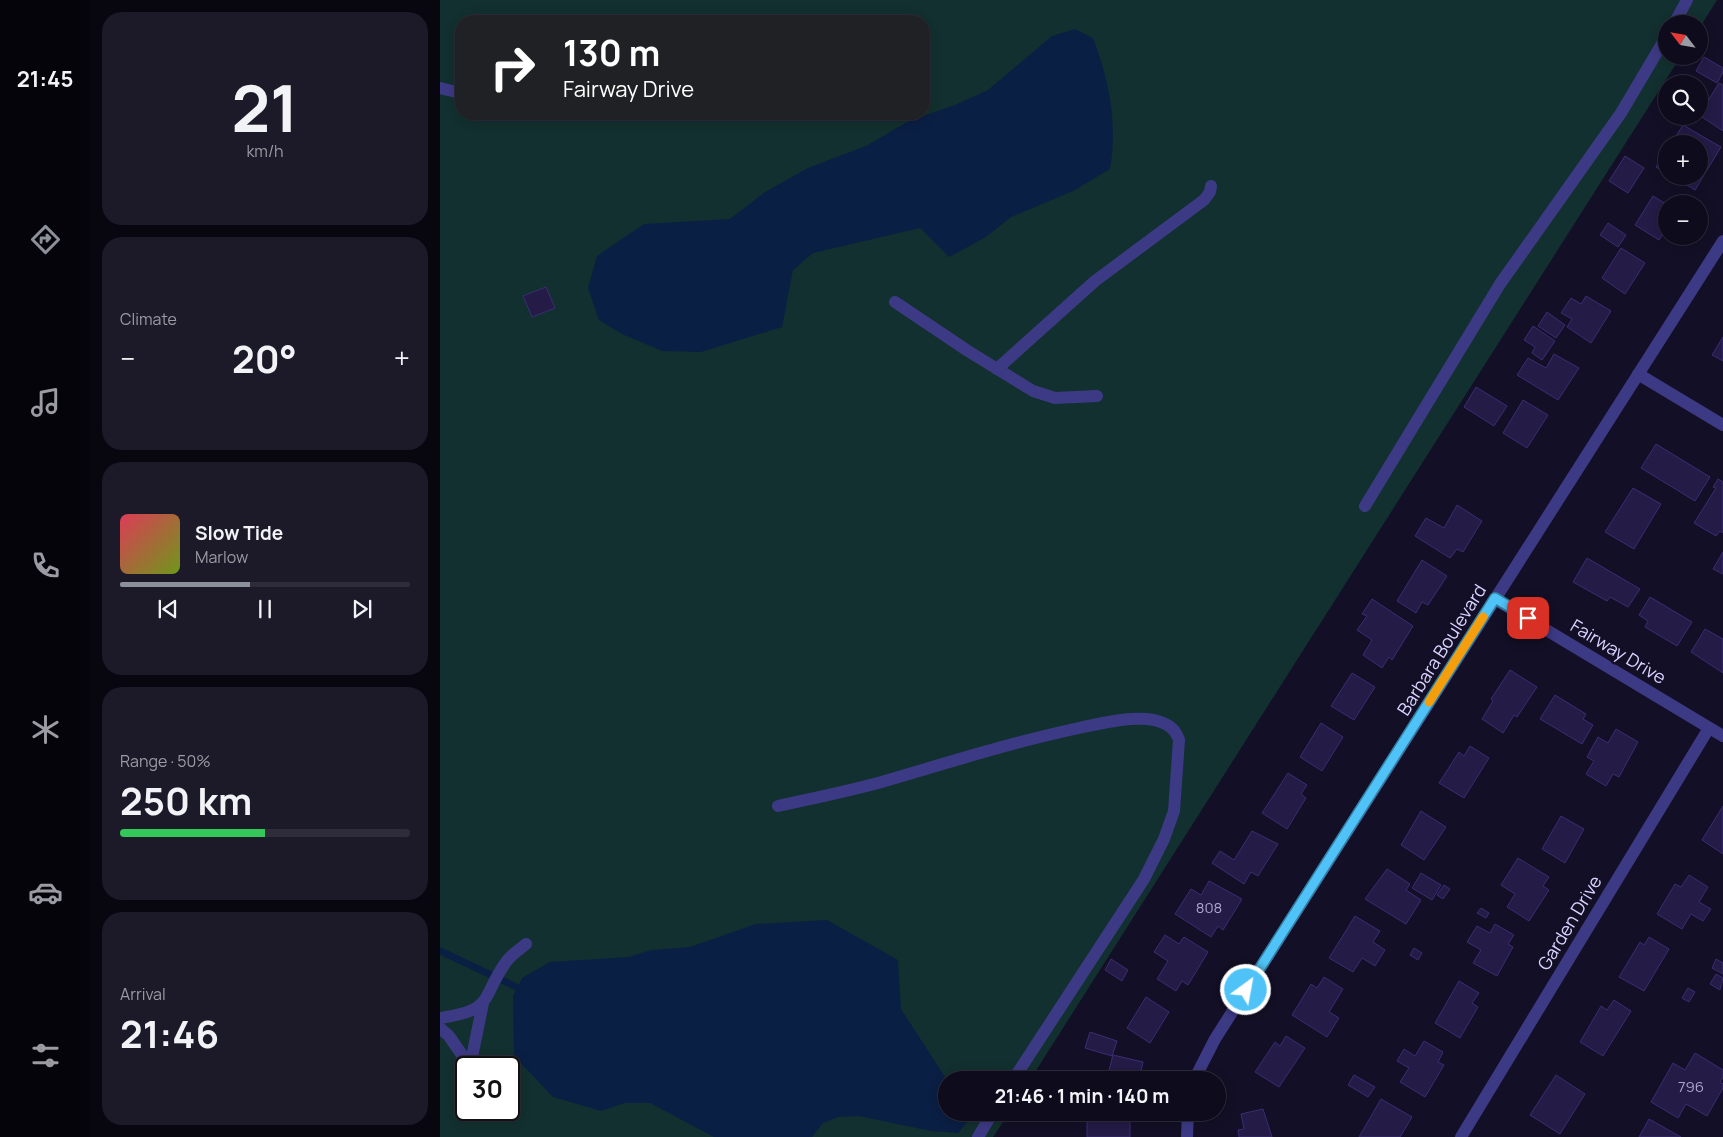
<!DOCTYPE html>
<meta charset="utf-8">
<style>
:root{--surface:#0e0b1c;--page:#1c1929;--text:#f1f3f6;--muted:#9b9ba3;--line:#2e2b3b;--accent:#8c9099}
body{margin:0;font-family:Manrope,sans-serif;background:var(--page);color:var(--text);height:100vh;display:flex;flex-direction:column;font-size:19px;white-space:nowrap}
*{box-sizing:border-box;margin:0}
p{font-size:16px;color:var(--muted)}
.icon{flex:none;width:28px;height:28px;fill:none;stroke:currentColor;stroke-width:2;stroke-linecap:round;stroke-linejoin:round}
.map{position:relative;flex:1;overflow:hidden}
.sheet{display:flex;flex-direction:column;gap:12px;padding:12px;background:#08060f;width:350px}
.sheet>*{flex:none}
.top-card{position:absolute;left:15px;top:15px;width:475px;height:105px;border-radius:20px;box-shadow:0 2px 12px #0003,0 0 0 1px var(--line);background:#202124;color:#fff;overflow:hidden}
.needle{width:32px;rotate:301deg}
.buttons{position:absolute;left:1218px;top:15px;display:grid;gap:10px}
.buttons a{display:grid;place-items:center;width:50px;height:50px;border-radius:50%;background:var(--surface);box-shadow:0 2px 12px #0003,0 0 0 1px var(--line);font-size:25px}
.speed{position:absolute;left:15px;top:1056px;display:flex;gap:10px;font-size:25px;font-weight:700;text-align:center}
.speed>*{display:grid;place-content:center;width:65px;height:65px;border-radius:50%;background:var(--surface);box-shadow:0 2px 12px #0003,0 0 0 1px var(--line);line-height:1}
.speed .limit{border:2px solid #111;border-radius:8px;background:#fff;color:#111}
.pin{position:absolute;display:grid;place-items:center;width:42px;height:42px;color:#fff;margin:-21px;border-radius:10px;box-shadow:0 2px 8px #0006}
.me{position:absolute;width:55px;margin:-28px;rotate:32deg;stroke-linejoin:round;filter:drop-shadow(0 0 4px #0008)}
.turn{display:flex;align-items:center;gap:18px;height:105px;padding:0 25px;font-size:22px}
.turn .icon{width:65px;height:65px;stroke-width:2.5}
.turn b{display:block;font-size:35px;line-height:42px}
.big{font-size:38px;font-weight:700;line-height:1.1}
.sheet .tile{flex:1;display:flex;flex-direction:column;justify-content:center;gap:8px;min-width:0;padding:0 18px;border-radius:20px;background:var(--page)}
.sheet .dial{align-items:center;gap:0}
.dial b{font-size:65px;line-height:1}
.song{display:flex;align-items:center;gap:15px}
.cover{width:60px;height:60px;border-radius:8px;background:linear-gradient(135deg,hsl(350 70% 55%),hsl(80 70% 35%))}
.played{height:5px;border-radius:2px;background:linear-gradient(90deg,var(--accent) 45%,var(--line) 45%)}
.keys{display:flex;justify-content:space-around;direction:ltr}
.heat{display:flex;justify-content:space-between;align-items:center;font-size:28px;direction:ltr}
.charge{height:8px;border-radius:4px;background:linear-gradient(90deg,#34c759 50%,var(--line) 0)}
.trip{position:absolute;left:498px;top:1071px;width:288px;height:50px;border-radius:25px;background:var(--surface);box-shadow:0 2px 12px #0003,0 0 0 1px var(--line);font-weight:700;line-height:50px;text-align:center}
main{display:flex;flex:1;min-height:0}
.menu{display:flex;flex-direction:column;width:90px;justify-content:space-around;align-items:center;background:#06040b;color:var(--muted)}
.menu .icon{width:35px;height:35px}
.menu .on{color:var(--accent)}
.menu b{font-size:22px;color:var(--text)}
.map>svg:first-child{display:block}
.green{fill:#12302f;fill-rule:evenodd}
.water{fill:#0a1f44}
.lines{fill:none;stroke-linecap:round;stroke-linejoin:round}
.stream{stroke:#0a1f44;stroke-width:7}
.building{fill:#241b47;stroke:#3b2d73}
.minor{stroke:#3d3a85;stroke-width:12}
.route-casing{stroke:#337fa1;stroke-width:12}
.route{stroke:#4fc3f7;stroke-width:9}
.slow{stroke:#f59e0b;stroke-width:9}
.labels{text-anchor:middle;stroke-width:5;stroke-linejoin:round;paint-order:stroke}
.number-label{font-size:15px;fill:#aca6d1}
.street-label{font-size:18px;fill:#d9d4ff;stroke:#130f26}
</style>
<main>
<nav class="menu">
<b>21:45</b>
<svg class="icon on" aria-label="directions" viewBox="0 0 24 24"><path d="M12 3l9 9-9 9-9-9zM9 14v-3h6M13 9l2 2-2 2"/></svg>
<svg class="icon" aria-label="music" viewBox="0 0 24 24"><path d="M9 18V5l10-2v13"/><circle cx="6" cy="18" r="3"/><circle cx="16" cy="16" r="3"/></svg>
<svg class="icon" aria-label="phone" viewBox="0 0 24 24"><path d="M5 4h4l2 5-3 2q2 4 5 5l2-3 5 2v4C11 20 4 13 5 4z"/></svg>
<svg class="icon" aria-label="climate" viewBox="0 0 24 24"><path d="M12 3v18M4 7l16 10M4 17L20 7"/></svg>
<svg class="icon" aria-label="car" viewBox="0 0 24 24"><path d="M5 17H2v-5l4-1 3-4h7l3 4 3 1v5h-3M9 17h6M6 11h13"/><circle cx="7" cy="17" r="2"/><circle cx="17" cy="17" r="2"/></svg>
<svg class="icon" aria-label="filters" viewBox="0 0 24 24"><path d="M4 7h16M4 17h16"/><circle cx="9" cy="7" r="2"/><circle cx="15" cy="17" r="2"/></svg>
</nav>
<section class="sheet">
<div class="tile dial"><b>21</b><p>km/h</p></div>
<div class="tile"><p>Climate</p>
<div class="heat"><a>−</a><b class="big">20°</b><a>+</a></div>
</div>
<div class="tile">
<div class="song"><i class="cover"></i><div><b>Slow Tide</b><p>Marlow</p></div></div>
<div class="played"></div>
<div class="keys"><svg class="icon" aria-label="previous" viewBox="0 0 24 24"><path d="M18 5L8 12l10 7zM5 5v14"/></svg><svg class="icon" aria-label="pause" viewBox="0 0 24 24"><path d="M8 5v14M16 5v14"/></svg><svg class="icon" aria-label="next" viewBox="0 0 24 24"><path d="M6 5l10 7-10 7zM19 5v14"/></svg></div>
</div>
<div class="tile"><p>Range · 50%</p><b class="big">250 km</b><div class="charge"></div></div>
<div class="tile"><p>Arrival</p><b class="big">21:46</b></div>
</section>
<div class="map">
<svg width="1283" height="1137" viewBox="0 0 1283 1137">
<rect width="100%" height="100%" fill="#130f26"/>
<!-- green -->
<path class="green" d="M0,0H1277L1259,29V24H1226V56H1241L590,1080H506V1112L569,1113L553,1137H0ZM21,21H484V114H21ZM26,1068H69V1110H26Z"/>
<!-- water -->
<g class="water">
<path d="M635,29L653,38C669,80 678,123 670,169L633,191L571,217L546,237L509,257L480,228L373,253L353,270L342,327L261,352L222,351L182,334L159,320L148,288L157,256L204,224L290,219L325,192L368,168L426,146L469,121L515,105L548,90L612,36Z"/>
<path d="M387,920L458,960L461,1009L507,1080L506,1112L529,1113L531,1118L518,1133L491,1131L419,1116L398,1117L383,1123L372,1137H274L210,1103H185L161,1111L113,1097L74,1056L73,996L82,978L110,962L189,957L211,950L250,947L316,924Z"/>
</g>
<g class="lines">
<!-- stream -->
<path class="stream" d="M0,951L85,991"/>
</g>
<!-- building -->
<g class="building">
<path d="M1264,57L1283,68V72L1277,83L1256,71Z"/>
<path d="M1279,83L1283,85V131L1259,115Z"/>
<path d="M1243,125L1281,147L1255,190L1232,176H1259V144H1231Z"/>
<path d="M1226,152V173L1216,167Z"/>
<path d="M1185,156L1204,168L1188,193L1169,181Z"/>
<path d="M1213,196L1226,204V229L1219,240L1195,225Z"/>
<path d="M1168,223L1186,235L1178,247L1160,235Z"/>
<path d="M1181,248L1205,263L1185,294L1162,278Z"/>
<path d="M106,287L115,308L92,317L83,296Z"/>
<path d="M1146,296L1171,311L1151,343L1127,327L1132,319L1121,313L1131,298L1141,304Z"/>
<path d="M1107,312L1125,325L1116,338L1098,326Z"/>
<path d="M1093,326L1115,341L1102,360L1092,353L1095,347L1084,340Z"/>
<path d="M1283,337V361L1272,355Z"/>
<path d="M1114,354L1139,368L1118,400L1077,375L1088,358L1106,368Z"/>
<path d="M1036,387L1067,406L1054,426L1024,407Z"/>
<path d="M1083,400L1108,415L1087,448L1063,433Z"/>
<path d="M1216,444L1270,477L1255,501L1201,468Z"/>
<path d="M1278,479L1283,482V533L1280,531L1276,536L1254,523L1276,488L1273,487Z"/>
<path d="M1193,488L1221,504L1194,549L1165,532Z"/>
<path d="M1017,505L1042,521L1023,552L1017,549L1010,558L975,536L986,518L1004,528Z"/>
<path d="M1283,552V574L1273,569Z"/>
<path d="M1147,558L1200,589L1188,607L1170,597L1167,601L1133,582Z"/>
<path d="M982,560L1007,576L988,605L982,602L976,613L957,601Z"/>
<path d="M1210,597L1252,622L1237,646L1205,627L1208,621L1199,615Z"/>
<path d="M932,599L973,626L952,660L949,657L942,668L923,655L932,640L917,630L927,616L922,614Z"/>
<path d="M1265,629L1283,639V673L1251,652Z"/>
<path d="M1070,670L1097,687L1077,717L1074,715L1063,733L1042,719L1053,701L1051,699Z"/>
<path d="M912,673L935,687L914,720L891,706Z"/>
<path d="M1115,695L1146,714L1143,719L1153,725L1142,744L1100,719Z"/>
<path d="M881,723L903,737L882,771L860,757Z"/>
<path d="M1176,729L1198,742L1179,777L1173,774L1166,786L1146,774L1154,761L1147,757L1158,737L1168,743Z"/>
<path d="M1030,746L1049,758L1024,798L999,783L1019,752L1024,756Z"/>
<path d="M848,773L867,785L861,794L866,798L847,829L822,813Z"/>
<path d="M1283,806V854L1262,840Z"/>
<path d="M981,811L1006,827L984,860L961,845Z"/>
<path d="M1121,816L1144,829L1125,863L1102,849Z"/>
<path d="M812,831L838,844L818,876L811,872L804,884L772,863L780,851L794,860Z"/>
<path d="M1078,858L1109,877L1103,886L1109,890L1089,921L1067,907L1075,894L1061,885Z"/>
<path d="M947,869L970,884L966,890L981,900L966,924L925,899Z"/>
<path d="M981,873L1001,885L992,900L972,888Z"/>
<path d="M1249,875L1268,887L1259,902L1271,909L1263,921L1251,914L1242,929L1217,914L1235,884L1241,887Z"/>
<path d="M769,881L802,899L783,930L778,926L771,937L735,914L751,889L761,895Z"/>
<path d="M1004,885L1010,889L1003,899L997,895Z"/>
<path d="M1041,908L1049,913L1046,918L1037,913Z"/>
<path d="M915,916L940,931L933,942L945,950L935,966L922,958L913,972L889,958Z"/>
<path d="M1055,924L1074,935L1068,944L1073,947L1057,976L1033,963L1041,950L1027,942L1037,926L1050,933Z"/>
<path d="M725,935L739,944L744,937L768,952L748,985L742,981L736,991L717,979L728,961L714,952Z"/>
<path d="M1209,937L1229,949L1204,991L1179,977L1200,942L1204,945Z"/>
<path d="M974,948L982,953L978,960L970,955Z"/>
<path d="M671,959L688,970L682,981L665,970Z"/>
<path d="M1276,959L1283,963V974L1272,968Z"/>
<path d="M1276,974L1283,978L1280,990L1270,984Z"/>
<path d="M884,977L903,989L889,1012L899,1018L887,1037L852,1015L871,984L877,988Z"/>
<path d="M1019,981L1039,993L1032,1003L1038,1007L1020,1038L995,1023Z"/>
<path d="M1248,988L1255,992L1249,1002L1242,998Z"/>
<path d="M706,997L729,1012L710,1043L687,1028Z"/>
<path d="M1174,1000L1191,1011L1163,1056L1140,1042L1161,1006L1167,1010Z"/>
<path d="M650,1032L677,1041L672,1056L645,1048Z"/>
<path d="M846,1036L865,1048L839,1087L815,1072L835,1042L840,1046Z"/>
<path d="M984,1041L1003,1052L998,1062L1004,1065L985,1097L960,1082L969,1068L957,1061L964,1049L975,1056Z"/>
<path d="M1255,1053L1283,1070V1077L1280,1082L1283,1084V1088L1267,1116L1246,1104L1238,1118L1211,1102L1233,1063L1245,1070Z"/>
<path d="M673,1055L703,1062L699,1080H655L657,1071L668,1074Z"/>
<path d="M914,1075L935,1087L928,1097L908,1085Z"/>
<path d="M1116,1075L1145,1094L1120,1134L1090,1115Z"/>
<path d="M941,1099L972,1117L960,1137H919Z"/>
<path d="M823,1109L832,1137H799L798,1130L804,1129L801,1114Z"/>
<rect x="647" y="1113" width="43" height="24"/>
<path d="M1209,1119L1241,1137H1199Z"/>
</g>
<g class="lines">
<!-- minor -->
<g class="minor">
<path d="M1234,24L1247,0"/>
<path d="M0,88L21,93"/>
<path d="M455,302L528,351L593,391L615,398L657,396"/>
<path d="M557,369L655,281L764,200L770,192L771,186"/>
<path d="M1198,374L1283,425"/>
<path d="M925,506L1060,284L1181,113L1226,37"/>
<path d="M1055,599L1283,736"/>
<path d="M338,806C374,798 410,791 445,781C510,762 573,742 639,728C663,723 690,716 714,720C727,723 735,728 739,740L734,811L724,839L704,879L573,1080"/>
<path d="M0,1018C55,1010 40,999 66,962C71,955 79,950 86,944"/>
<path d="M0,1028L9,1036L31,1068"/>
<path d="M30,1067L43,1003"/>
<path d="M754,1080L775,1039L1283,241"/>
<path d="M538,1137L553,1112"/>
<path d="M747,1137L748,1112"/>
<path d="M1021,1137L1269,728"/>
</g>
</g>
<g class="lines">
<defs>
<path id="route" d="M806,990L1055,598L1088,618"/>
</defs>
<!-- route casing -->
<use href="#route" class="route-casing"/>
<!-- route -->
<use href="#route" class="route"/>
<!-- slow -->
<path class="slow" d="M989,702L1043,617"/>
</g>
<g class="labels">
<!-- number labels -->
<g class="number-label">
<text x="769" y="913">808</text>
<text x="1251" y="1092">796</text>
</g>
<!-- street labels -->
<g class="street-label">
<text transform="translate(1002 650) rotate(-58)" y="6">Barbara Boulevard</text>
<text transform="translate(1178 652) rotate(31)" y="6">Fairway Drive</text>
<text transform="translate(1130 923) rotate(-59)" y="6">Garden Drive</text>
</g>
</g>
</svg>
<div class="buttons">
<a><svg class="needle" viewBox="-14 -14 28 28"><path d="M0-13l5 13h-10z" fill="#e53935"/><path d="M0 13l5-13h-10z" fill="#9b9ba3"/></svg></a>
<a><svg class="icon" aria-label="search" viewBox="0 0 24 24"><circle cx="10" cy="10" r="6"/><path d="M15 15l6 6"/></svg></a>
<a>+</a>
<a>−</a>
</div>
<div class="speed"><div class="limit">30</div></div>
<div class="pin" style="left:1088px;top:618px;background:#d93025"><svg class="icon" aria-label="arrive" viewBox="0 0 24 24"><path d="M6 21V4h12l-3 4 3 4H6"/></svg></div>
<svg class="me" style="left:806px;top:990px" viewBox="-20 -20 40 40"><circle r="17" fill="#4fc3f7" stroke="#fff" stroke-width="3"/><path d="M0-11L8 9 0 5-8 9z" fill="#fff"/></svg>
<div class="trip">21:46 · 1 min · 140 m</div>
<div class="top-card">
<div class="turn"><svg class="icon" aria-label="right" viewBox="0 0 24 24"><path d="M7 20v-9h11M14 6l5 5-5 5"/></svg><div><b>130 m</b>Fairway Drive</div></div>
</div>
</div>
</main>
